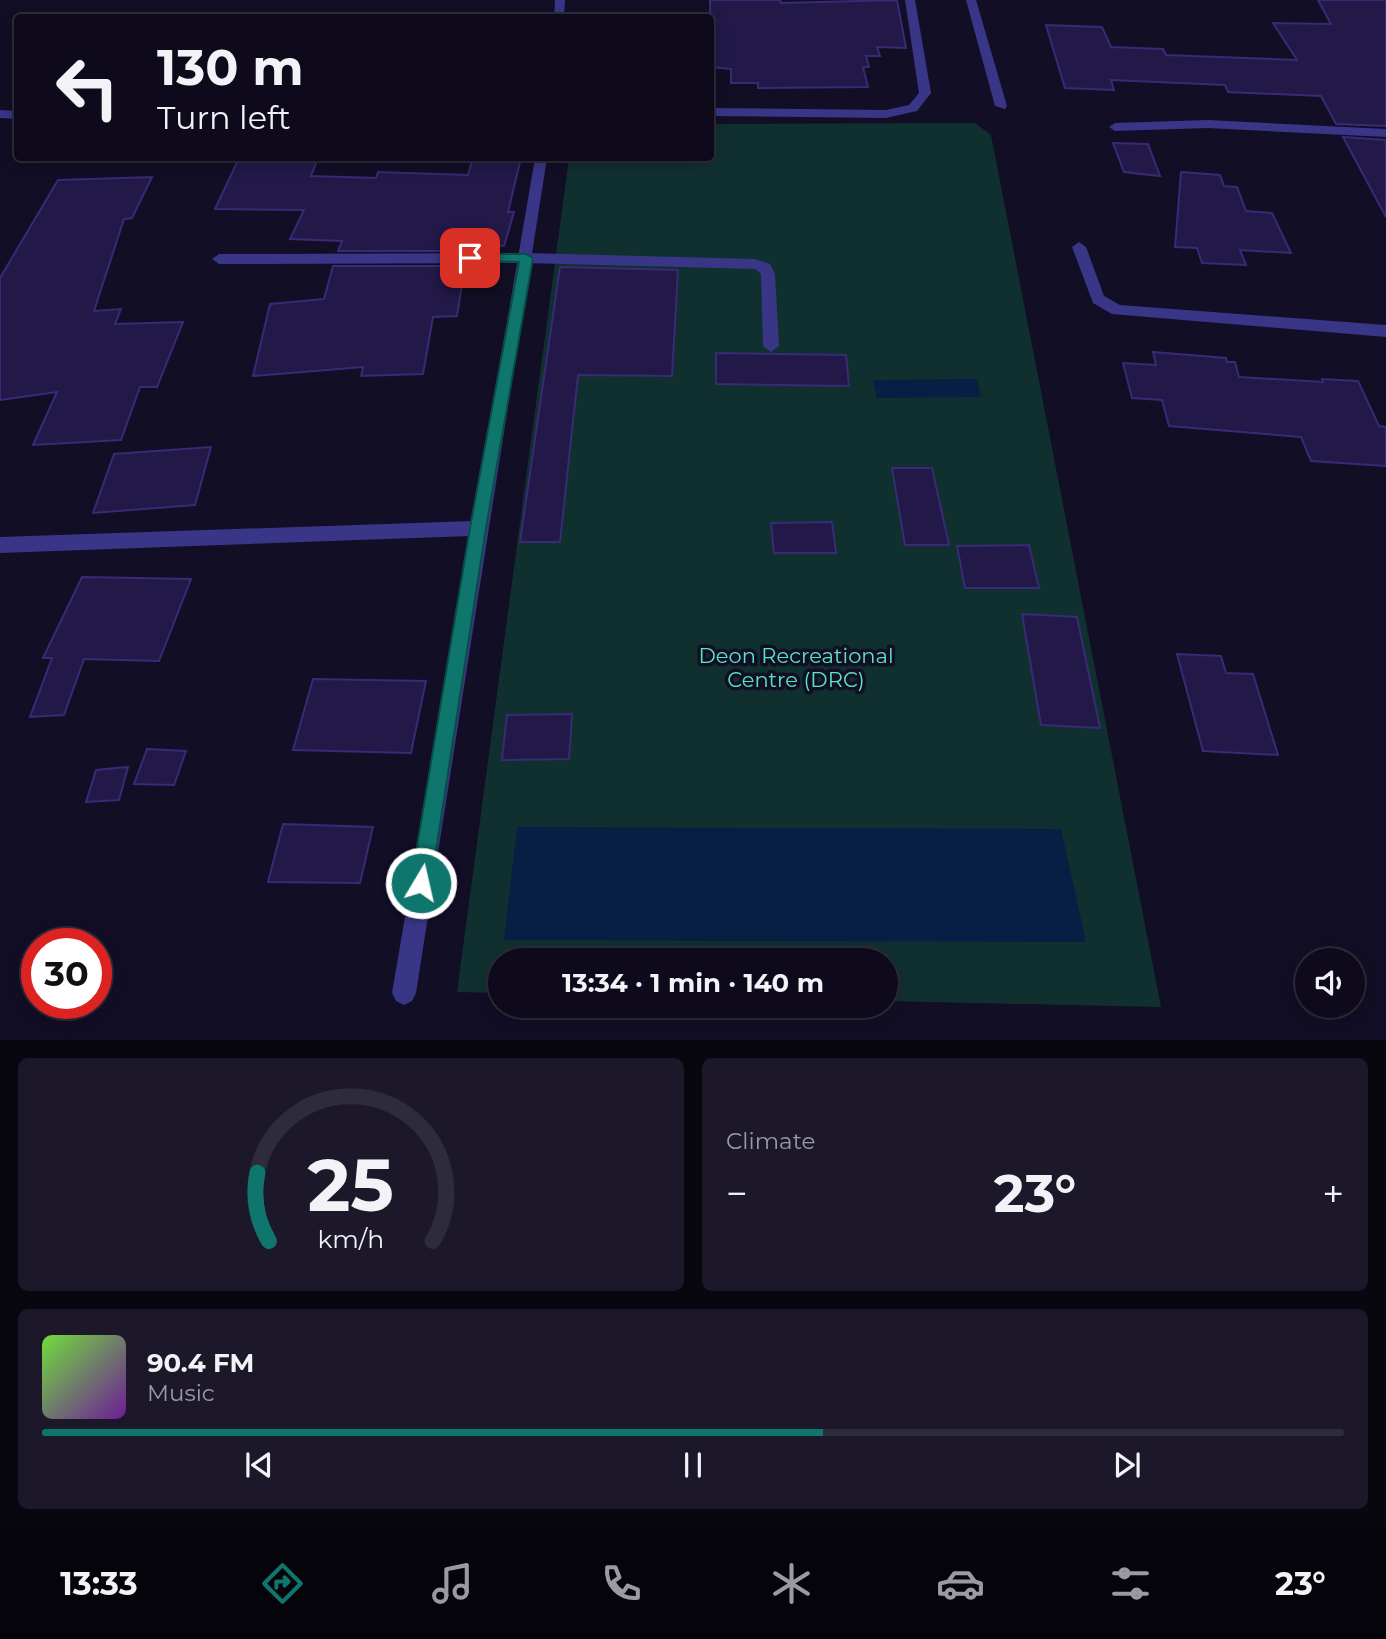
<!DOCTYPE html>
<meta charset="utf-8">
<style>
:root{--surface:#0e0a1c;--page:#1c1829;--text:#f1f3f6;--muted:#9b9aa3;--line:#2e2b3b;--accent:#0f766e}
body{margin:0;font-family:Montserrat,sans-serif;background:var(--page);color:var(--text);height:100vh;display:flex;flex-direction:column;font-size:26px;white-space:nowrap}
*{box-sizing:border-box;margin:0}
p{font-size:23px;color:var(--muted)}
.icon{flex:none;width:38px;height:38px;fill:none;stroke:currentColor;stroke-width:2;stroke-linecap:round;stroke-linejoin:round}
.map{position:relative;height:1040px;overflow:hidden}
.panel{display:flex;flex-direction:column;gap:18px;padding:18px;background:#08060f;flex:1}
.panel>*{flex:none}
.guide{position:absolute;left:14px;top:14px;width:700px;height:147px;border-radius:7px;box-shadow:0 4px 18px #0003,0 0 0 2px var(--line);background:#0e0a1c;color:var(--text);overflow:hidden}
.controls{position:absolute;left:1295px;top:948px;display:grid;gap:14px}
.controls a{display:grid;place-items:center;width:70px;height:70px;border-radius:50%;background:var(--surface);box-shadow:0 4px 18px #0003,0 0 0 2px var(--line);font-size:35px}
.speed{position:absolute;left:21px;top:928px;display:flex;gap:14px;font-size:35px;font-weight:700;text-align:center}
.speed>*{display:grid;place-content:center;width:91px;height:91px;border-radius:50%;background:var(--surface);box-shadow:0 4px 18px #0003,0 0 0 2px var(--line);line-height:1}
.speed .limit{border:10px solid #d22;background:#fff;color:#111}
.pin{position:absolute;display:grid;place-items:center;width:60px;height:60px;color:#fff;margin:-30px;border-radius:14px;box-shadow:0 4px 10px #0006}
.me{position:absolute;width:77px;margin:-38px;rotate:9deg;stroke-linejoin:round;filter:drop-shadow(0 0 5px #0008)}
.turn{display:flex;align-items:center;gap:24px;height:147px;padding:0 28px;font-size:32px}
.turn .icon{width:91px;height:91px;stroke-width:2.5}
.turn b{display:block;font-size:49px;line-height:60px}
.big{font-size:52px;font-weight:700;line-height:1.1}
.panel .card{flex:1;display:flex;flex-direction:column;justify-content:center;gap:10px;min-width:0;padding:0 24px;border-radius:10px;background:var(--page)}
.panel .dial{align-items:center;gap:0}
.dial svg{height:182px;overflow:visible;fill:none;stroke:var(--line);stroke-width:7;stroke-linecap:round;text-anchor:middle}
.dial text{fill:var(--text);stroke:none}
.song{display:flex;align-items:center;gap:21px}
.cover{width:84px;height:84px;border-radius:10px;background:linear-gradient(135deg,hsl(100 70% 55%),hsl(280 70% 35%))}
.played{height:7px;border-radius:4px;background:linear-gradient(90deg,var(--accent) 60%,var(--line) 60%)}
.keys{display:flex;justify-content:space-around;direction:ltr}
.heat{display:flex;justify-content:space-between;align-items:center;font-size:38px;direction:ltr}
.panel .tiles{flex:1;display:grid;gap:18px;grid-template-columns:1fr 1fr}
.card:last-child{grid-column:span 2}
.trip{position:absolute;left:488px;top:948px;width:410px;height:70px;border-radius:35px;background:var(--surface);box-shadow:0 4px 18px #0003,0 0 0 2px var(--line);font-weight:700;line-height:70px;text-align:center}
.menu{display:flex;height:112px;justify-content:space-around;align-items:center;background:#06040b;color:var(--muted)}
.menu .icon{width:49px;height:49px}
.menu .active{color:var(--accent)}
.menu b{font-size:32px;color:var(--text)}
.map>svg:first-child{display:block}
.green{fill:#10302f}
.water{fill:#071e45}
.building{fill:#221948;stroke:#382a75;stroke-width:2}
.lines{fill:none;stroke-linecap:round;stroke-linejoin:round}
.service{fill:#393687;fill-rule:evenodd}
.minor{fill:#393687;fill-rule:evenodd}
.route{fill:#0f766e;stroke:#0a4d48;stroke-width:2}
.labels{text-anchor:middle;stroke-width:7;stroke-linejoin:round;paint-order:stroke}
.park-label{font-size:21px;fill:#58e5c1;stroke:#120e26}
</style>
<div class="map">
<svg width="1386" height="1041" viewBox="0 0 1386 1041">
<rect width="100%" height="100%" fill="#120e26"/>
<!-- green -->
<path class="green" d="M975,123L991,135L1161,1007L886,1001V961H500V993L457,992L569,158H710L711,124Z"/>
<!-- water -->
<g class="water">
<path d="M977,379L981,397L877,398L873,380Z"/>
<path d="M517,827L1061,829L1086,942L504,940Z"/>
</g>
<!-- building -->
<g class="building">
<path d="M710,0H780L781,3L897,0L906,48L877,47L880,56H866L869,67H863L868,87L758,88V83H731V69L710,67Z"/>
<path d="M1318,0H1386V126L1336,124L1321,96L1228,92L1225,85L1111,80L1114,90L1065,88L1046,25L1102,27L1111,47L1163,49L1166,55L1297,60L1273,23L1331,24Z"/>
<path d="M1343,137L1386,140V217Z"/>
<path d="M1113,143L1148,144L1160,176L1124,172Z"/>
<path d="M239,158H318L311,176L376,178L378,172L468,175L473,158H521L508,212H514L504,246L468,244L467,251H338L342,241L290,239L304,210L215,209Z"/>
<path d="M1181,172L1220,175L1224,186L1237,187L1246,211L1272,213L1291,253L1240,250L1246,265L1202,263L1197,248L1175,247Z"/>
<path d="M152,177L132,218L124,219L94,311L121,309L115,324L183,322L157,387H140L121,440L33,445L57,392L0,400V278L58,180Z"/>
<path d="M333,266H465L457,316L433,317L423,374L361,376L363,367L253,376L270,304L324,299Z"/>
<path d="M560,267L678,270L672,376L578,375L560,542H520Z"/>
<path d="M1153,352L1226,358L1227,362H1235L1239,377L1323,382L1322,379L1358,381L1379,426L1386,427V466L1311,461L1301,437L1169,426L1162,400L1132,398L1123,363L1156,365Z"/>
<path d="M716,353L846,355L849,386L716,384Z"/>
<path d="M211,447L195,505L93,513L114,454Z"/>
<path d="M892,468H932L949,545H905Z"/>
<path d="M832,522L836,553H774L771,523Z"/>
<path d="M1029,545L1039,588H965L957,546Z"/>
<path d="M82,577L191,579L159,661L84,659L64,715L30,717L52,658H43Z"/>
<path d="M1022,614L1077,617L1100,728L1041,725Z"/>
<path d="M1177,654L1221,656L1226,673L1253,674L1278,755L1203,751Z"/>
<path d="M313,679L426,681L411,753L293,750Z"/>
<path d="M572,714L569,759L502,760L507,715Z"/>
<path d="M147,749L186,751L174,785L134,784Z"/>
<path d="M128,767L119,800L86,802L96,770Z"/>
<path d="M283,824L373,827L360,883L268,882Z"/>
</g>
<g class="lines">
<!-- service -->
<g class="service">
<path d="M905,0H915L931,93L917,111L886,118L710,116V108L886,110L909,105L919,93Z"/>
<path d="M966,0H976L1007,106L1005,109L995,106Z"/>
<path d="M526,253L755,259L770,264L775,274L779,346L771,352L763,346L761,274L755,269L526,263L219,264L212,259L219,254Z"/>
</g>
<!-- minor -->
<g class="minor">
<path d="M555,0H565L564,18H554Z"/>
<path d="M0,110L18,111V119L0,118Z"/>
<path d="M1208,120L1386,129V137L1208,128L1115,131L1109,127L1115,123Z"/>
<path d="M535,158H547L416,993L412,1001L404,1005L396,1001L392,993L470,536L0,553V537L473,521Z"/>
<path d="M1079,242L1086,247L1104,296L1120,305L1386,325V337L1112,314L1093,303L1072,247Z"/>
</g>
</g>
<!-- route -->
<path class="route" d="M470,254H526L533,258L486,528L431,883L428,891L421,894L414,891L411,883L470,528L519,262L466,261V255Z"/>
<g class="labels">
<!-- park labels -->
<g class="park-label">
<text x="796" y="663">Deon Recreational<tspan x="796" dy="24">Centre (DRC)</tspan></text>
</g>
</g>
</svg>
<div class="controls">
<a><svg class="icon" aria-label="sound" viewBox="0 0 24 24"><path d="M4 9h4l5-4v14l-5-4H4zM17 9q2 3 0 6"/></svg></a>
</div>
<div class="speed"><div class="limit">30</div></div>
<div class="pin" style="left:470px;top:258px;background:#d93025"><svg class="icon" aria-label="arrive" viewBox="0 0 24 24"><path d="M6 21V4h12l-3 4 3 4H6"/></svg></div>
<svg class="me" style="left:421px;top:883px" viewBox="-20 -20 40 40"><circle r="17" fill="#0f766e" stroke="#fff" stroke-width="3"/><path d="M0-11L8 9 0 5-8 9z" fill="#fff"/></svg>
<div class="trip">13:34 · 1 min · 140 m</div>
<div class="guide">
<div class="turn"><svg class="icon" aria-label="left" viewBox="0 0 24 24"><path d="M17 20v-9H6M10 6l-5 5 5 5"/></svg><div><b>130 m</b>Turn left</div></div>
</div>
</div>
<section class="panel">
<div class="tiles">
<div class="card dial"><svg viewBox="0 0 100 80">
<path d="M14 69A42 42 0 1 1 86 69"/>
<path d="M14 69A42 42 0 0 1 9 39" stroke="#0f766e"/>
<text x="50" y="56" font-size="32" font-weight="700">25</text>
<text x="50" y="72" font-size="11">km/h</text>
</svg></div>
<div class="card"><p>Climate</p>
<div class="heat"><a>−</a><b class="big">23°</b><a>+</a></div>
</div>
<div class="card">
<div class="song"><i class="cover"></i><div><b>90.4 FM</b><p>Music</p></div></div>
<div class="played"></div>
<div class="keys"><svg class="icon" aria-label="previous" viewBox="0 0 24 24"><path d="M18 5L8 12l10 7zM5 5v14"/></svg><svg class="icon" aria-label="pause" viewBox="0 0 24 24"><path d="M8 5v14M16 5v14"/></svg><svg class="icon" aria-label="next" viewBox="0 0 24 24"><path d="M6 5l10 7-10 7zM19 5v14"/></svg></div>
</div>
</div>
</section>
<nav class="menu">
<b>13:33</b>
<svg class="icon active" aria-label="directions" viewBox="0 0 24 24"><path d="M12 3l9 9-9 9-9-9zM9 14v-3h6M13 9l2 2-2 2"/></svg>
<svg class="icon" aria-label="music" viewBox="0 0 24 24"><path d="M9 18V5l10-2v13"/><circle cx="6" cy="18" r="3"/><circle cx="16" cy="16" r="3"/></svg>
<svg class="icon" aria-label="phone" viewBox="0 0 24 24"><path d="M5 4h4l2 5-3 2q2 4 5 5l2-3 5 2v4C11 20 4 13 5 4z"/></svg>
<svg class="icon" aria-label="climate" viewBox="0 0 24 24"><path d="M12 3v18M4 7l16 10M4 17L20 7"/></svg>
<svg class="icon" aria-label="car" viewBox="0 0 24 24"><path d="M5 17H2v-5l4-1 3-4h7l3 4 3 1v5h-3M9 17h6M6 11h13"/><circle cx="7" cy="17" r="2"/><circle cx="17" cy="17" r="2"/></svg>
<svg class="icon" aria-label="filters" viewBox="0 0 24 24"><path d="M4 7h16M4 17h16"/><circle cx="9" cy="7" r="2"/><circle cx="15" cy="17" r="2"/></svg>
<b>23°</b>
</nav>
